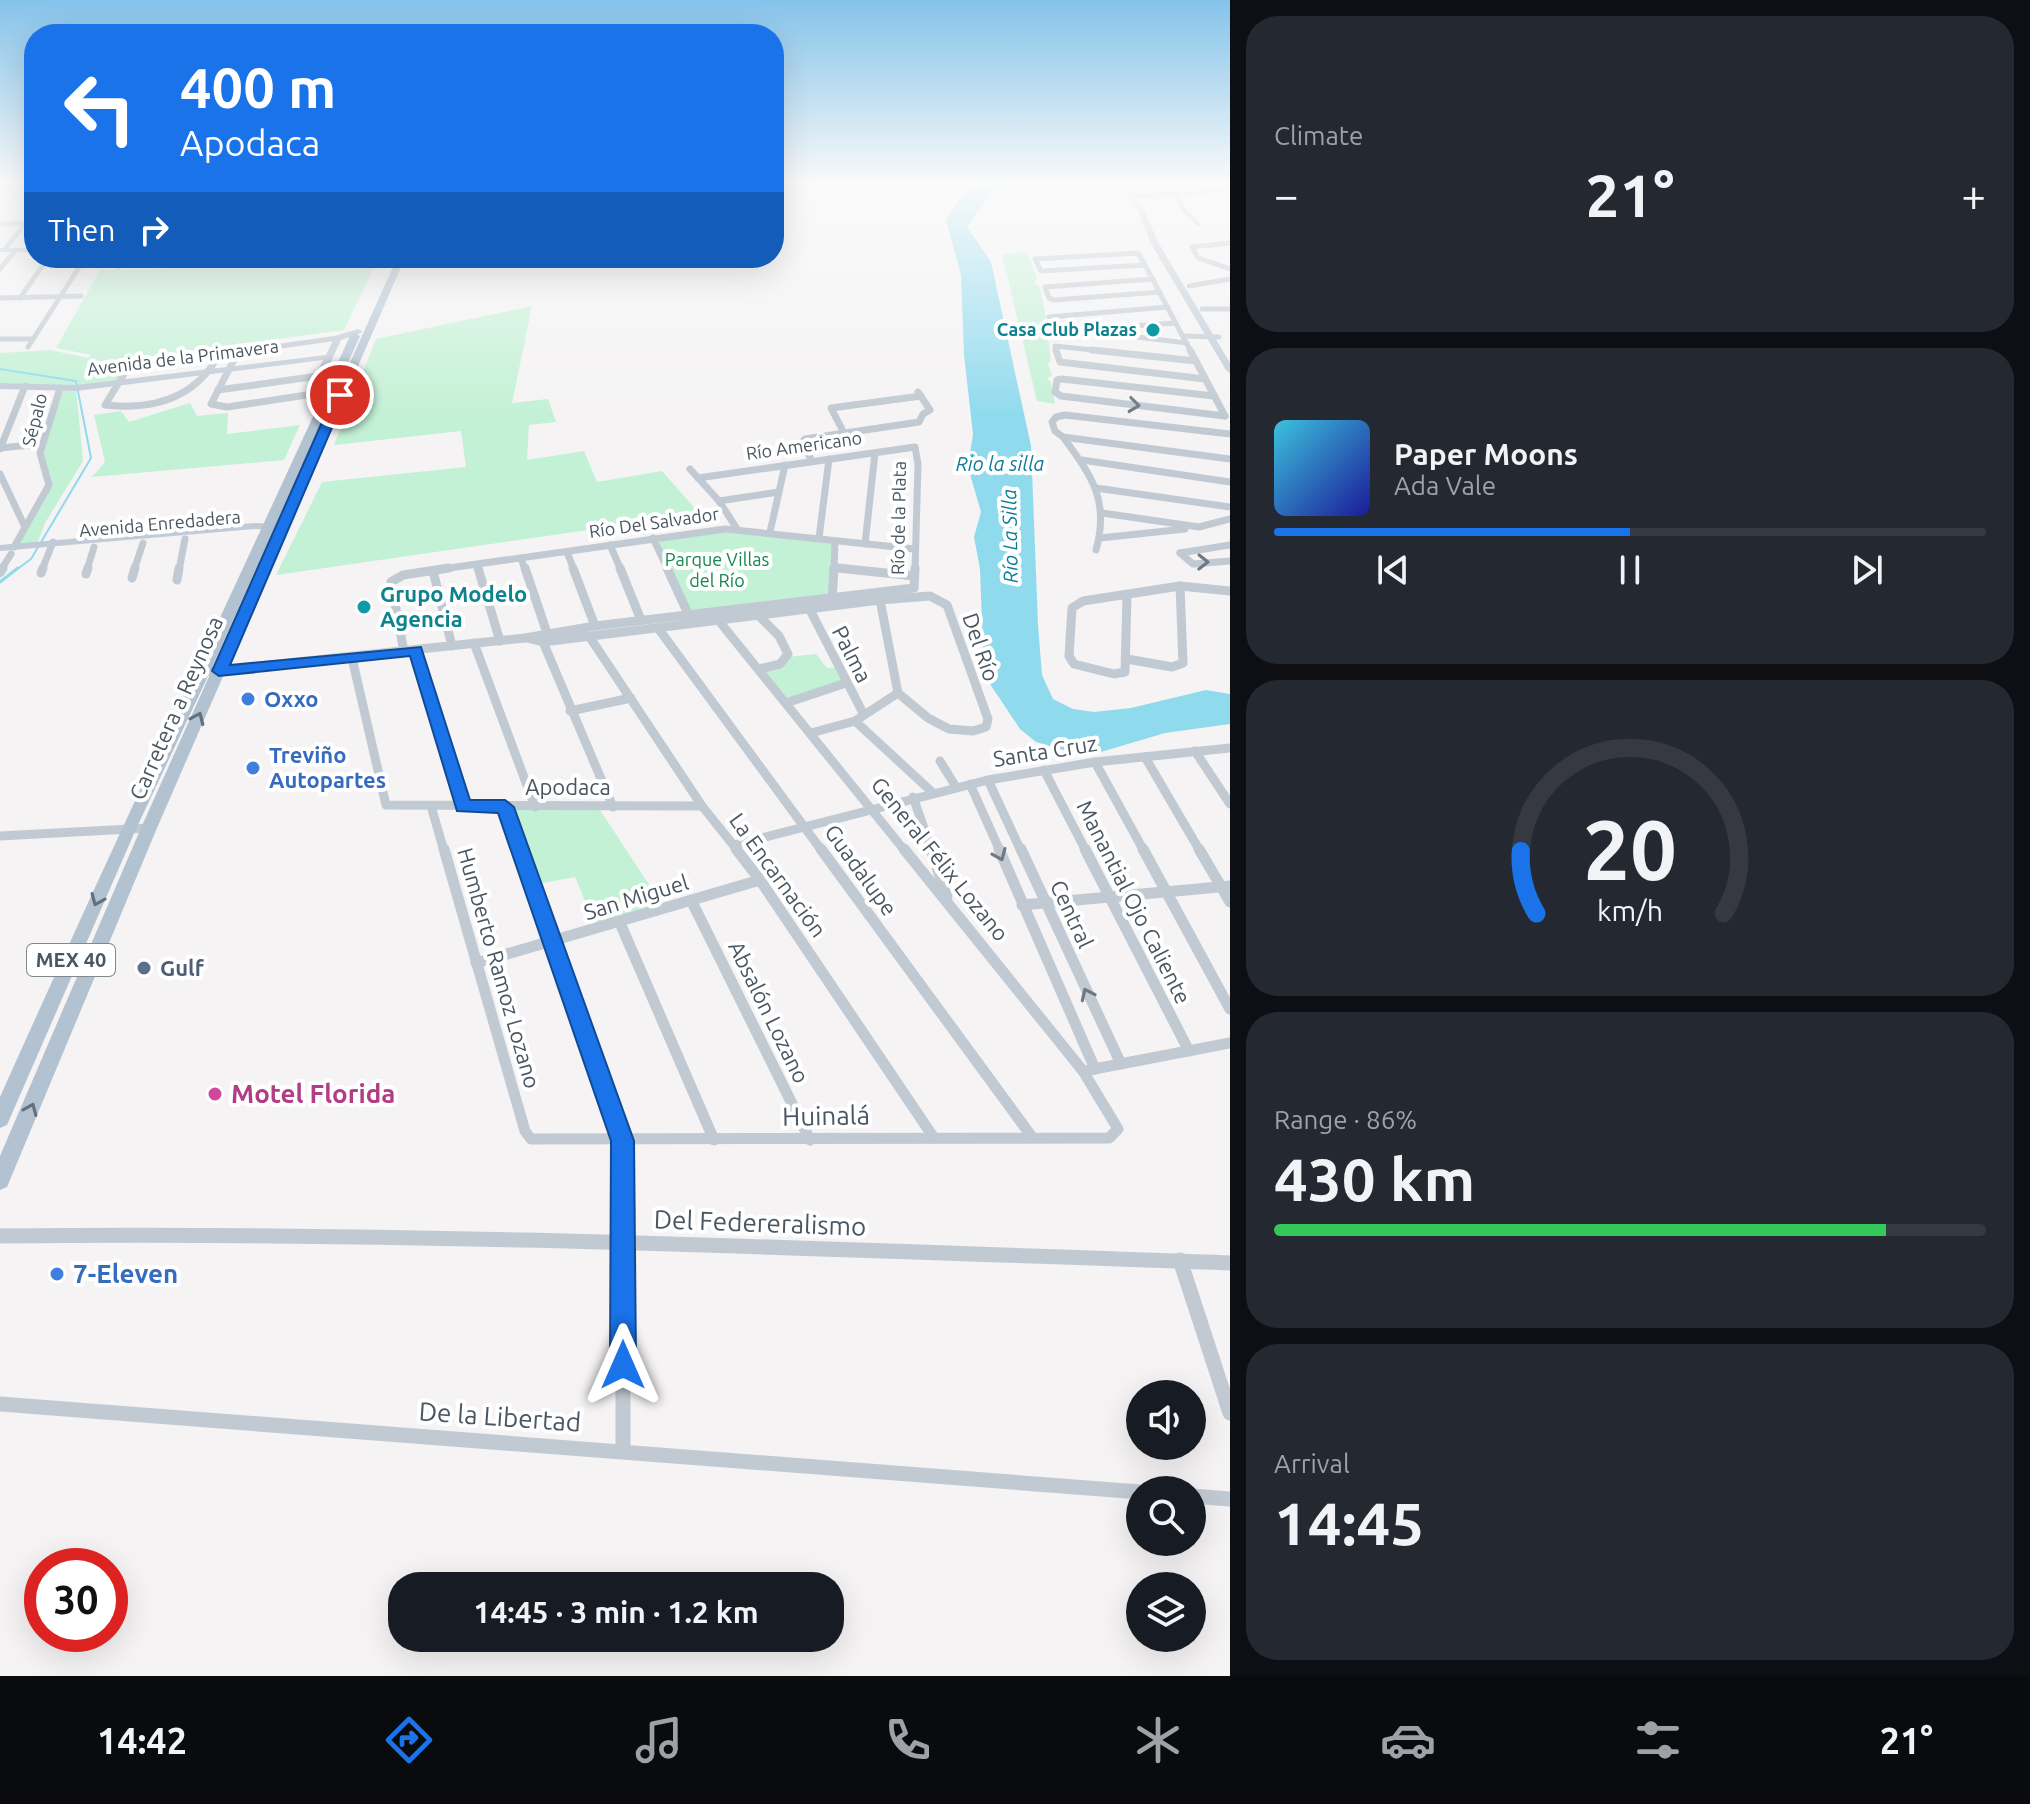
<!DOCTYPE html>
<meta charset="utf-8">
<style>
:root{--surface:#171b24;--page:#242831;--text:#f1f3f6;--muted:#9ea1a6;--line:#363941;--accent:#1a73e8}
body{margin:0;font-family:Ubuntu,sans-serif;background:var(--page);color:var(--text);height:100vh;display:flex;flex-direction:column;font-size:30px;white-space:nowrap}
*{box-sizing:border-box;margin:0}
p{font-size:26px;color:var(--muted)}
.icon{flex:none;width:44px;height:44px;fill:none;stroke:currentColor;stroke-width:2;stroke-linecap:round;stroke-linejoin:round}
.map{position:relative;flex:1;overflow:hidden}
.side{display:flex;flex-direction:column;gap:16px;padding:16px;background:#0d0f14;width:800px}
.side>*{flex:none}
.top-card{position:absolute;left:24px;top:24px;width:760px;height:244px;border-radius:32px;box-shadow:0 8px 32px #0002;background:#1a73e8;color:#fff;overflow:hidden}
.tools{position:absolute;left:1126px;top:1380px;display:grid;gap:16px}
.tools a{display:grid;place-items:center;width:80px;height:80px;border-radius:50%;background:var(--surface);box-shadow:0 8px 32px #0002;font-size:40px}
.speed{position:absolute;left:24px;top:1548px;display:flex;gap:16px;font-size:40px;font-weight:700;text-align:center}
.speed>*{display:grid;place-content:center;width:104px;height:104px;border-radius:50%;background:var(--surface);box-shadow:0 8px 32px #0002;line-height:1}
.speed .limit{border:12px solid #d22;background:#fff;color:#111}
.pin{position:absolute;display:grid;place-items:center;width:68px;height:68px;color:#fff;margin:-34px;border:4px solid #fff;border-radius:50%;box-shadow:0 2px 8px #0007}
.me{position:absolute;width:88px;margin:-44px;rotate:0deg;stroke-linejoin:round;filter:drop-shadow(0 0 6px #0008)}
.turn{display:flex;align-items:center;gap:28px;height:168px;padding:0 24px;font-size:36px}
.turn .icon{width:104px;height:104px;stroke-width:2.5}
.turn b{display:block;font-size:56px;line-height:68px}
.then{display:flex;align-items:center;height:76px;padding:0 24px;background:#0003;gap:16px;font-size:30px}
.big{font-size:60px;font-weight:700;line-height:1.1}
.side .widget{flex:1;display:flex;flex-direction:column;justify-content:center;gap:12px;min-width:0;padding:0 28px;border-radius:32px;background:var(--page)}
.side .dial{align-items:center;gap:0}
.dial svg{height:208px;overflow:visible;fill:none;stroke:var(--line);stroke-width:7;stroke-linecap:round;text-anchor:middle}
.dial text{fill:var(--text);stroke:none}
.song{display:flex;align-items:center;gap:24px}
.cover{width:96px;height:96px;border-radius:12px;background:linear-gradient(135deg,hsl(190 70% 55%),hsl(240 70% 35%))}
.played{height:8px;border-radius:4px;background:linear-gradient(90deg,var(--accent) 50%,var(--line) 50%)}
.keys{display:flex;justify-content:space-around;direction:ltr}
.heat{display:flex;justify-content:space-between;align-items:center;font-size:44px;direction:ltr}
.charge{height:12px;border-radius:6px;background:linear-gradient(90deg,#34c759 86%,var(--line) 0)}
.trip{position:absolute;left:388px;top:1572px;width:456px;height:80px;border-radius:32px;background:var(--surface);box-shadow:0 8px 32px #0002;font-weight:700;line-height:80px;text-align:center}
.tab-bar{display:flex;height:128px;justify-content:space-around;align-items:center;background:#090b0e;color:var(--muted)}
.tab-bar .icon{width:56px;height:56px}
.tab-bar .on{color:var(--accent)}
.tab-bar b{font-size:36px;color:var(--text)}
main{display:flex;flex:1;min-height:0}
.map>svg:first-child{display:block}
.green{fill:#c3f1d5}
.water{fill:#90daee}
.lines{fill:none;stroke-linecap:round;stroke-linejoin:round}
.stream-far1{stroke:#90daee;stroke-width:2}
.stream{stroke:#90daee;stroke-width:3}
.street-far4{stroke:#c1cad2;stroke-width:5}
.street-far3{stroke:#c1cad2;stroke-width:7}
.street-far2{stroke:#c1cad2;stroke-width:9}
.street-far1{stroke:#c1cad2;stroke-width:11}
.street{stroke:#c1cad2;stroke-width:15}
.secondary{fill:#c1cbd6;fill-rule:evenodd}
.primary{fill:#b3c2d1;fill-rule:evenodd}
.oneway{stroke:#6e7983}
.oneway2{stroke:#64717d}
.route{fill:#1a73e8;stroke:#114b97;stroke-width:2}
.culture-dot{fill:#0f9aa8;stroke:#fff;stroke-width:3}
.shop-dot{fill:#3f7fe0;stroke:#fff;stroke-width:3}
.service-dot{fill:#5c6f8a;stroke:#fff;stroke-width:3}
.hotel-dot{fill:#d1479c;stroke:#fff;stroke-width:3}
.labels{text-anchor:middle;stroke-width:8;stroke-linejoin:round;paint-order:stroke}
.far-culture-label{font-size:18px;font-weight:bold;fill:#0d838f;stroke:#fff;text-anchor:end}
.far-street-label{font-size:18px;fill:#4a5661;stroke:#fff}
.far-park-label{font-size:18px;fill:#17864f;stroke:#fff}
.far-water-label{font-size:20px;font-style:italic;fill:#0c7c9b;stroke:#fff}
.shield{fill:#fff;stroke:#808990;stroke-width:2}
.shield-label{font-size:20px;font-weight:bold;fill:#4a5661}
.culture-label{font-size:22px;font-weight:bold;fill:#0d838f;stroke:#fff;text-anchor:start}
.street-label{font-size:22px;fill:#4a5661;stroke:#fff}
.shop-label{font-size:22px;font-weight:bold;fill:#366cbe;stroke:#fff;text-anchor:start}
.service-label{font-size:22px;font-weight:bold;fill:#4e5e75;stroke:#fff;text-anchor:start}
.near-hotel-label{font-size:26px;font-weight:bold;fill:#b23c85;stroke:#fff;text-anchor:start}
.near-street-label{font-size:26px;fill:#4a5661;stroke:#fff}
.near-shop-label{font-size:26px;font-weight:bold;fill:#366cbe;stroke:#fff;text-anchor:start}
</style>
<main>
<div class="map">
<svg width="1230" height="1676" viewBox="0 0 1230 1676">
<rect width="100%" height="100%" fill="#f5f3f3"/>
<!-- green -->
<g class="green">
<path d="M1027,252L1037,278L1034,284L1039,286C1046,311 1048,336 1051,360L1048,364L1052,375L1047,379L1051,382L1055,404L1037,401L1002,254Z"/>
<path d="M374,267L344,330L130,359L118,382L71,386L0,383V353L50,350L88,358L92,355L56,348L100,270Z"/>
<path d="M532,306L512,403L548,399L556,422L529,425L527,460L584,451L597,482L662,471L700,514L276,575L322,482L466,467L461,431L334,445L376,339Z"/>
<path d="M60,388H76L83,461L45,523L37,544L14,547L48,488L40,453Z"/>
<path d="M190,403L197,416L228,413L227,434L300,425L284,460L92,477L105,462L94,415L121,411L129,422Z"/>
<path d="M704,531L835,541L830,597L688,615L653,538Z"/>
<path d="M816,654L827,668L838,667L846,683L786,703L759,669L788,657Z"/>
<path d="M505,807H598L665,909L597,930L575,877L532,885Z"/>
</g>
<!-- water -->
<path class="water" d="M983,181H1019L990,196L967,227L991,262L1031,446L1038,625L1042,675L1053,699L1073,709L1094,712L1131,708L1206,690L1230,694V724L1165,733L1094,754L1074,753L1036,742L1020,729L984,675L980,569L974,537L981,512L968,467L973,434L964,355L961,275L946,220L963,194Z"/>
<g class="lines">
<!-- stream-far1 -->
<path class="stream-far1" d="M0,369L76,381L91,458L31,559L16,570"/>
<!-- stream -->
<path class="stream" d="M0,582L18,568"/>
<!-- street-far4 -->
<g class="street-far4">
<path d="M1175,193L1185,211L1198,224"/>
<path d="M1131,196L1230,191"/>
<path d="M0,224L34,223"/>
<path d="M1230,243L1192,247L1198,258L1230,269"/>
<path d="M4,250L26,223"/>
<path d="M1138,253L1145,265L1041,271L1035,259Z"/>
<path d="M351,258L356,265"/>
<path d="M161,262L331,258"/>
<path d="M1145,265L1191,352"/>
<path d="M118,267L124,258"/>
<path d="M0,269L16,250"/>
<path d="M1153,279L1045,287L1049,298L1054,300L1160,292"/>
<path d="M1189,286L1230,279"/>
<path d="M0,298L81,296"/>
<path d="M20,298L48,258"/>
<path d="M1168,307L1049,317L1053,327L1187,343"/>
<path d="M1202,309H1230"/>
<path d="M1102,328L1176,323"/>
<path d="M1183,336L1219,337"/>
<path d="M0,339H32"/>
<path d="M28,347L85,258"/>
<path d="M238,352L338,338"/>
<path d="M1057,352L1055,346L1111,352"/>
</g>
<!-- street-far3 -->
<g class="street-far3">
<path d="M252,350L238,352L211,404L227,407L313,394"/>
<path d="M1056,350L1060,362L1205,379"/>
<path d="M1092,350L1196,361"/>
<path d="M1190,350L1225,416"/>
<path d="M207,354L217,355V358C193,399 151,410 105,405L129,366Z"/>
<path d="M218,390L318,376"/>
<path d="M1214,396L1062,379L1057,380L1055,392L1061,396L1225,416"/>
<path d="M844,433L831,408L921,396"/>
<path d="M1230,434L1065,415L1056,417L1052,422L1055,431L1063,437L1230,459"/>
<path d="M1063,437C1091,475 1110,500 1096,550"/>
<path d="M0,448L41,444"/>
<path d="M0,449L25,386"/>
<path d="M1082,460L1230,482"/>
<path d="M812,461L802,442L805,439L919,422L923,414L930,410L918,392"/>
<path d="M690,469L719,501L737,529"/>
<path d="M0,474L24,525"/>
<path d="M698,478L915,447L918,464L915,570"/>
<path d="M1096,488L1230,507"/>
<path d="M719,501L779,492"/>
<path d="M1102,513L1199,527L1230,519"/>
<path d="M770,532L785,465"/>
<path d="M653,538L668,570"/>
<path d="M819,538L829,459"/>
<path d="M1100,538L1185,529"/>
<path d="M865,544L875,453"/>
<path d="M610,545L621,570"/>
<path d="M14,547L49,485L40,453L60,388"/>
<path d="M567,552L574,570"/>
<path d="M1180,553L1193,564L1230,561"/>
<path d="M1180,553L1230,545"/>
<path d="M521,558L525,570"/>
<path d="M477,565L479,570"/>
<path d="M833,568L858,570"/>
<path d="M1,570L11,554"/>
<path d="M42,570L53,542"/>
<path d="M87,570L94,547"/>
<path d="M134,570L143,543"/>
<path d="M179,570L185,539"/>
<path d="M435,570L725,529L915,549"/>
<path d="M834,570L835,541"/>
</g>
<!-- street-far2 -->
<g class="street-far2">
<path d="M478,568L500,641"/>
<path d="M525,568L547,633"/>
<path d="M573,568L595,626"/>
<path d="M620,568L641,620"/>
<path d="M667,568L690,618"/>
<path d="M838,568L914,576"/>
<path d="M433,571L452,646"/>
<path d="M0,573L3,568"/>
<path d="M41,573L43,568"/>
<path d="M86,574L88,568"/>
<path d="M132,578L135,568"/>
<path d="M177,580L179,568"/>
<path d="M930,596L947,605L988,719L986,727L973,731L949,729L928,718L898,693L880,600Z"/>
<path d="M1127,596L1125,672L1114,674L1074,664L1069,656L1072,608L1083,601L1180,586L1230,591"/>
<path d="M832,602L834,568"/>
<path d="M809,608L864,715"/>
<path d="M759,616L779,636L788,654L780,664L759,669"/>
<path d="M719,621L905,851"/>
<path d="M658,628L822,851"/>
<path d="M589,636L702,806L738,851"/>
<path d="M527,638L543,642L880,600"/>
<path d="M544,638L543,642L613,807"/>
<path d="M474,643L535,807"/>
<path d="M416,651L463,806"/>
<path d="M404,652L391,582L403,575L449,568"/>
<path d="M352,658L386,805L702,806"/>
<path d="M1127,659L1172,667L1183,663L1180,586"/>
<path d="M203,672L525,638L595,626L914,588L915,568"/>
<path d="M786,703L846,683"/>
<path d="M570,711L631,698"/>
<path d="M855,721L932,792"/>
<path d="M811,733L855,721L898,693"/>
<path d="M1195,751L1230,804"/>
<path d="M1145,757L1200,851"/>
<path d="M940,761L956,787"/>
<path d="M1095,762L1144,851"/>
<path d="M1044,770L1086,851"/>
<path d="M988,780L1021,851"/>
<path d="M970,784L1000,851"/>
<path d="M913,797L932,851"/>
<path d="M431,806L444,851"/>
<path d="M505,807L521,851"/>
<path d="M0,836L149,828"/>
<path d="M734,845L988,780L1095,762L1230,748"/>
</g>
<!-- street-far1 -->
<g class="street-far1">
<path d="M444,849L525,1131L531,1139L1109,1138L1118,1129L1083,1071L904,849"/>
<path d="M520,849L623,1141V1213"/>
<path d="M736,849L760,880L934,1138"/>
<path d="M821,849L1032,1137"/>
<path d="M931,849L947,897"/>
<path d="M999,849L1095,1069"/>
<path d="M1021,849L1121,1064"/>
<path d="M1085,849L1189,1051"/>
<path d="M1143,849L1230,1009"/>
<path d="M1199,849L1230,902"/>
<path d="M692,902L810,1140"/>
<path d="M1022,905L1230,886"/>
<path d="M620,923L714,1140"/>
<path d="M476,963L760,880"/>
<path d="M1089,1070L1230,1043"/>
</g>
<!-- street -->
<g class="street">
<path d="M623,1211V1450"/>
<path d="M0,1236C410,1231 820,1249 1230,1263"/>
<path d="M1180,1260L1230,1413"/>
<path d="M0,1404L1140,1492"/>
<path d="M1192,1496L1230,1499"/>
</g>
<!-- secondary -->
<g class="secondary">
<path d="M1117,181H1123L1145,212L1158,242L1230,363V373L1226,370L1150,242L1139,212Z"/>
<rect x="0" y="248" width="34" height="4"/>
<path d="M358,329L362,331L361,333L341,340L317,391L329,400L324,403L307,392L323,360L76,391L0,389V383L76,385L326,355L335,336Z"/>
<path d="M254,523L283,524L288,527L283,530L254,529L0,551V545Z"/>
</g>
<!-- primary -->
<g class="primary">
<path d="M397,258H405L157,828L7,1187L0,1190V1156L141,828Z"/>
<path d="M355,333L360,336L210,672L136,829L7,1125L0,1128V1097C114,842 234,590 350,336Z"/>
</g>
</g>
<!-- one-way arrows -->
<defs><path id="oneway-chevron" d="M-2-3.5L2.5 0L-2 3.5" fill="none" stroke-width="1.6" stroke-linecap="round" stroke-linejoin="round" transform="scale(2)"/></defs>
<g class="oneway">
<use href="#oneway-chevron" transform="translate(1134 405) rotate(7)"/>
<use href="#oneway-chevron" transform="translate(1203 562) rotate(1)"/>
<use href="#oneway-chevron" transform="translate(1000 855) rotate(67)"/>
<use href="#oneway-chevron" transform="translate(1087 994) rotate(-115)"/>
</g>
<g class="oneway2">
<use href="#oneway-chevron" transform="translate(198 718) rotate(-66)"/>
<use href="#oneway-chevron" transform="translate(97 900) rotate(113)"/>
<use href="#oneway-chevron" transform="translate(31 1109) rotate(-67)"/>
</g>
<!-- sky -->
<linearGradient id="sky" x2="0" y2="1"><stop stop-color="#85c3ea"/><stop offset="0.44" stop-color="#fafafa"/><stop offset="1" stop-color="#fafafa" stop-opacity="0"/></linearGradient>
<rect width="1230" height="416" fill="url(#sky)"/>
<!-- route -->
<path class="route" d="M340,392L346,395L230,665L421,647L470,800H505L514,807L634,1141L636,1365L632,1374L623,1378L614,1374L610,1365L611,1141L498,813L457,811L410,656L219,676L212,671L334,395Z"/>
<!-- markers -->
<g class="culture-dot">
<circle cx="1153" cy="330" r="8"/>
<circle cx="364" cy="607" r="8"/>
</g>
<g class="shop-dot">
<circle cx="248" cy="699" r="8"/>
<circle cx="253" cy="768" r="8"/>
<circle cx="57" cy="1274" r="8"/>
</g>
<circle class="service-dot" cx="144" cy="968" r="8"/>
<circle class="hotel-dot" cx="215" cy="1094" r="8"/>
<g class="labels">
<!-- far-culture labels -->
<g class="far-culture-label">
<text x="1137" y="336">Casa Club Plazas</text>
</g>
<!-- far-street labels -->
<g class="far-street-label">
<text transform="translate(183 358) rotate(-7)" y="6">Avenida de la Primavera</text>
<text transform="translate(35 420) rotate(-76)" y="6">Sépalo</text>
<text transform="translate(804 446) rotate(-8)" y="6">Río Americano</text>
<text transform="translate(899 518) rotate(-89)" y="6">Río de la Plata</text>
<text transform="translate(654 523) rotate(-8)" y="6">Río Del Salvador</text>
<text transform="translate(160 524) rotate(-5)" y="6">Avenida Enredadera</text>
</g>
<!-- far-park labels -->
<g class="far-park-label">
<text x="717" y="566">Parque Villas<tspan x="717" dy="21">del Río</tspan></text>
</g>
<!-- far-water labels -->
<g class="far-water-label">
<text x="1000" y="471">Rio la silla</text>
<text transform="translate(1010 536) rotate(-91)" y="7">Río La Silla</text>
</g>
<!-- shield labels -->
<rect class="shield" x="27" y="944" width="88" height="32" rx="6"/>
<g class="shield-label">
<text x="71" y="967">MEX 40</text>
</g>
<!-- culture labels -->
<g class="culture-label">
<text x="380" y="602">Grupo Modelo<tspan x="380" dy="25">Agencia</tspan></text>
</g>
<!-- street labels -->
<g class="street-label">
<text transform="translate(981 647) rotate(71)" y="8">Del Río</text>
<text transform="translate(852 654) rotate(63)" y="8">Palma</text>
<text transform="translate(176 708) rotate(-66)" y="8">Carretera a Reynosa</text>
<text transform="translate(1045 751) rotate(-9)" y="8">Santa Cruz</text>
<text x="568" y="795">Apodaca</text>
<text transform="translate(940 859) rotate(51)" y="8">General Félix Lozano</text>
<text transform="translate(861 870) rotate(54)" y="8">Guadalupe</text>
<text transform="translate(778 875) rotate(54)" y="8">La Encarnación</text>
<text transform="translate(636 897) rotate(-17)" y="8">San Miguel</text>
<text transform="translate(1134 902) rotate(63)" y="8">Manantial Ojo Caliente</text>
<text transform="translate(1072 914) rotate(65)" y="8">Central</text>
<text transform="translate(499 968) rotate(74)" y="8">Humberto Ramoz Lozano</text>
<text transform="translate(769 1012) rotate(64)" y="8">Absalón Lozano</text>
</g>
<!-- shop labels -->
<g class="shop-label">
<text x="264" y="707">Oxxo</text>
<text x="269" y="763">Treviño<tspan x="269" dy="25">Autopartes</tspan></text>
</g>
<!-- service labels -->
<g class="service-label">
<text x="160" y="976">Gulf</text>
</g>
<!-- near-hotel labels -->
<g class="near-hotel-label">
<text x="231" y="1103">Motel Florida</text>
</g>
<!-- near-street labels -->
<g class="near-street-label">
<text transform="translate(826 1116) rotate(-1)" y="9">Huinalá</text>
<text transform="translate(760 1223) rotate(2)" y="9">Del Federeralismo</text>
<text transform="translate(500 1417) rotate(4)" y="9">De la Libertad</text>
</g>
<!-- near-shop labels -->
<g class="near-shop-label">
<text x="73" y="1283">7-Eleven</text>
</g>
</g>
</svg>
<div class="tools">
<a><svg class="icon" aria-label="sound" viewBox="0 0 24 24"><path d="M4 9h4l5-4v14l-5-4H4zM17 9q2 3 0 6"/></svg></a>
<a><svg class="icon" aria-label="search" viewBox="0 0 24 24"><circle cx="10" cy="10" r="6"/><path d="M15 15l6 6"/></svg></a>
<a><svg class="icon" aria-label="layers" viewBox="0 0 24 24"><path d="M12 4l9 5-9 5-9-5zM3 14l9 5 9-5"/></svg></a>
</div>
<div class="speed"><div class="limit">30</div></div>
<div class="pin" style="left:340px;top:395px;background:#d93025"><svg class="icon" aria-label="arrive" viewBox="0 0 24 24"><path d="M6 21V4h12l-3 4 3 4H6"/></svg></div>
<svg class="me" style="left:623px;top:1365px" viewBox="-20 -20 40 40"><path d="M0-17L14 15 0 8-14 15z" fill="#1a73e8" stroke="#fff" stroke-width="4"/></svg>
<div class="trip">14:45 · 3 min · 1.2 km</div>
<div class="top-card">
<div class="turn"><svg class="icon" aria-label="left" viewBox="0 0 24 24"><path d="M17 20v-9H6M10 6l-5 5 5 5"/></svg><div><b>400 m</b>Apodaca</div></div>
<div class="then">Then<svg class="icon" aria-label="right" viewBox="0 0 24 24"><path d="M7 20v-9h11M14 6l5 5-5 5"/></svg></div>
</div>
</div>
<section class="side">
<div class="widget"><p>Climate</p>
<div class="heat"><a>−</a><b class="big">21°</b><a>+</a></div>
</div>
<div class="widget">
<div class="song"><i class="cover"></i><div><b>Paper Moons</b><p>Ada Vale</p></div></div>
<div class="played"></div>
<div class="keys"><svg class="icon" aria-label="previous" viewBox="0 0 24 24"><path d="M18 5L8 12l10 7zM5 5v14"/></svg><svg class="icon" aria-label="pause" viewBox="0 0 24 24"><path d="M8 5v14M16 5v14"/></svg><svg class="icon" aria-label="next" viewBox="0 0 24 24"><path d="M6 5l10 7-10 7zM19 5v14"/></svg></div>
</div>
<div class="widget dial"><svg viewBox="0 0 100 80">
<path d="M14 69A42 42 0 1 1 86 69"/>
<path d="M14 69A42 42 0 0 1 8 45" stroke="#1a73e8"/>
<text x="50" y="56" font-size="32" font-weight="700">20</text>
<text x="50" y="72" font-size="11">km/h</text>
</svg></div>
<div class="widget"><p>Range · 86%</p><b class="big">430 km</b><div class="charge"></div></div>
<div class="widget"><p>Arrival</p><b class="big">14:45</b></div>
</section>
</main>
<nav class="tab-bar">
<b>14:42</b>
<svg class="icon on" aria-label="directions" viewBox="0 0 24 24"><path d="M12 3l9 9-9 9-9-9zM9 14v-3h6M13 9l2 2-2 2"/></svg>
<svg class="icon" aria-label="music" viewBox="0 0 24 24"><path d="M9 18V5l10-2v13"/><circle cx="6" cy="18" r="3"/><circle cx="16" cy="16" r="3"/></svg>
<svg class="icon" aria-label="phone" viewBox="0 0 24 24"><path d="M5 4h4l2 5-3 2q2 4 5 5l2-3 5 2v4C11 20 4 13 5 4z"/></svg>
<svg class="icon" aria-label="climate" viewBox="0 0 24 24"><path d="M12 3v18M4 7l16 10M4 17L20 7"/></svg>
<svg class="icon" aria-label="car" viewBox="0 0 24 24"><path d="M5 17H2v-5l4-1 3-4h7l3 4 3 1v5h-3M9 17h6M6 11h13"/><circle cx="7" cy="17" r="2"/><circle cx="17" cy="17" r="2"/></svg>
<svg class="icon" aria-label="filters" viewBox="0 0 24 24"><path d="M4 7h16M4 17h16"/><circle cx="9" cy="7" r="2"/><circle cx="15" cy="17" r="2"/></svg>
<b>21°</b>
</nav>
